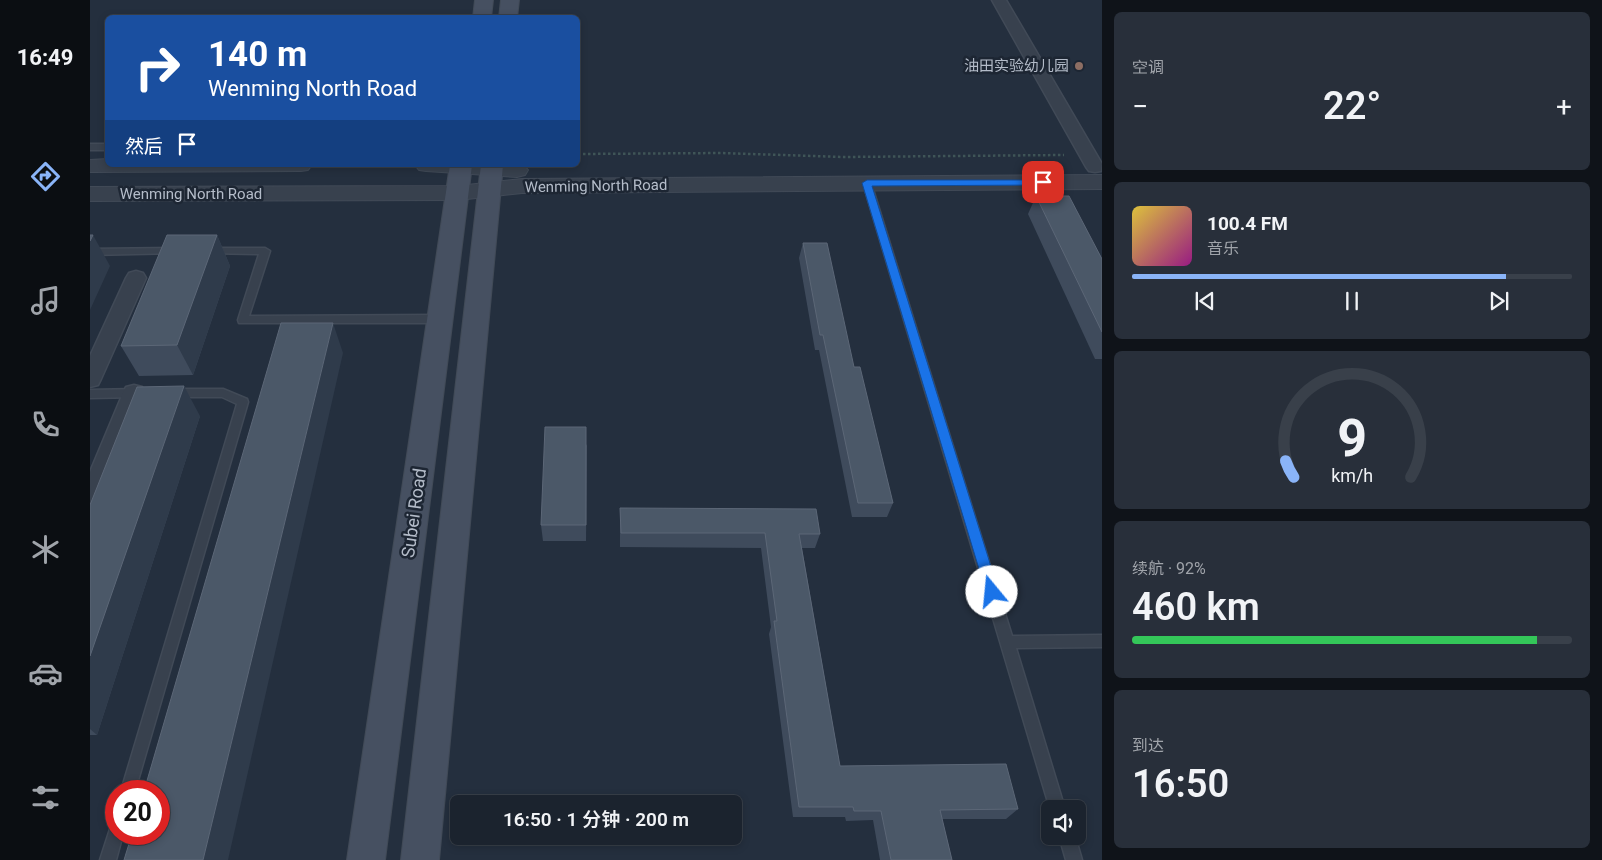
<!DOCTYPE html>
<html lang="zh">
<meta charset="utf-8">
<style>
:root{--surface:#1b232e;--page:#282f3a;--text:#f1f3f6;--muted:#a0a4aa;--line:#39404a;--accent:#8ab4f8}
body{margin:0;font-family:Roboto,"Noto Sans SC",sans-serif;background:var(--page);color:var(--text);height:100vh;display:flex;flex-direction:column;font-size:19px;white-space:nowrap}
*{box-sizing:border-box;margin:0}
p{font-size:16px;color:var(--muted)}
.icon{flex:none;width:28px;height:28px;fill:none;stroke:currentColor;stroke-width:2;stroke-linecap:round;stroke-linejoin:round}
.map{position:relative;flex:1;overflow:hidden}
.panel{display:flex;flex-direction:column;gap:12px;padding:12px;background:#0f1319;width:500px}
.panel>*{flex:none}
.top-card{position:absolute;left:15px;top:15px;width:475px;height:152px;border-radius:8px;box-shadow:0 2px 8px #0003,0 0 0 1px var(--line);background:#1a4fa0;color:#fff;overflow:hidden}
.buttons{position:absolute;left:951px;top:800px;display:grid;gap:10px}
.buttons a{display:grid;place-items:center;width:45px;height:45px;border-radius:8px;background:var(--surface);box-shadow:0 2px 8px #0003,0 0 0 1px var(--line);font-size:25px}
.speed{position:absolute;left:15px;top:780px;display:flex;gap:10px;font-size:25px;font-weight:700;text-align:center}
.speed>*{display:grid;place-content:center;width:65px;height:65px;border-radius:50%;background:var(--surface);box-shadow:0 2px 8px #0003,0 0 0 1px var(--line);line-height:1}
.speed .limit{border:8px solid #d22;background:#fff;color:#111}
.pin{position:absolute;display:grid;place-items:center;width:42px;height:42px;color:#fff;margin:-21px;border-radius:10px;box-shadow:0 2px 8px #0006}
.me{position:absolute;width:55px;margin:-28px;rotate:343deg;stroke-linejoin:round;filter:drop-shadow(0 0 4px #0008)}
.turn{display:flex;align-items:center;gap:18px;height:105px;padding:0 20px;font-size:22px}
.turn .icon{width:65px;height:65px;stroke-width:2.5}
.turn b{display:block;font-size:35px;line-height:42px}
.then{display:flex;align-items:center;height:48px;padding:0 20px;background:#0003;gap:10px;font-size:19px}
.big{font-size:38px;font-weight:600;line-height:1.1}
.panel .widget{flex:1;display:flex;flex-direction:column;justify-content:center;gap:8px;min-width:0;padding:0 18px;border-radius:8px;background:var(--page)}
.panel .dial{align-items:center;gap:0}
.dial svg{height:130px;overflow:visible;fill:none;stroke:var(--line);stroke-width:7;stroke-linecap:round;text-anchor:middle}
.dial text{fill:var(--text);stroke:none}
.song{display:flex;align-items:center;gap:15px}
.cover{width:60px;height:60px;border-radius:8px;background:linear-gradient(135deg,hsl(50 70% 55%),hsl(310 70% 35%))}
.played{height:5px;border-radius:2px;background:linear-gradient(90deg,var(--accent) 85%,var(--line) 85%)}
.keys{display:flex;justify-content:space-around;direction:ltr}
.heat{display:flex;justify-content:space-between;align-items:center;font-size:28px;direction:ltr}
.charge{height:8px;border-radius:4px;background:linear-gradient(90deg,#34c759 92%,var(--line) 0)}
.trip{position:absolute;left:360px;top:795px;width:292px;height:50px;border-radius:8px;background:var(--surface);box-shadow:0 2px 8px #0003,0 0 0 1px var(--line);font-weight:600;line-height:50px;text-align:center}
main{display:flex;flex:1;min-height:0}
.menu{display:flex;flex-direction:column;width:90px;justify-content:space-around;align-items:center;background:#0b0e12;color:var(--muted)}
.menu .icon{width:35px;height:35px}
.menu .active{color:var(--accent)}
.menu b{font-size:22px;color:var(--text)}
.map>svg:first-child{display:block}
.lines{fill:none;stroke-linecap:round;stroke-linejoin:round}
.service-casing{stroke:#414a57;stroke-width:3}
.minor-casing{stroke:#414a57;stroke-width:3}
.tertiary-casing{stroke:#414a57;stroke-width:2}
.secondary-casing{stroke:#414a57;stroke-width:2}
.path{stroke:#3f5557;stroke-width:2.5;stroke-dasharray:2.5 2.5;stroke-linecap:butt}
.service{fill:#38414e;fill-rule:evenodd}
.minor{fill:#38414e;fill-rule:evenodd}
.tertiary{fill:#38414e;fill-rule:evenodd}
.secondary{fill:#465061;fill-rule:evenodd}
.wall{fill:#3f4b5c}
.shaded-wall{fill:#2f3b4b}
.building{fill:#4b5868;stroke:#5c6777}
.route{fill:#1a73e8;stroke:#114b97}
.education-dot{fill:#8d6e63;stroke:#1d2633;stroke-width:2}
.labels{text-anchor:middle;stroke-width:5;stroke-linejoin:round;paint-order:stroke}
.far-poi-label{font-size:15px;fill:#b4bcc9;stroke:#1d2633;text-anchor:end}
.far-street-label{font-size:15px;fill:#b4bcc9;stroke:#1d2633}
.street-label{font-size:18px;fill:#b4bcc9;stroke:#1d2633}
</style>
<main>
<nav class="menu">
<b>16:49</b>
<svg class="icon active" aria-label="directions" viewBox="0 0 24 24"><path d="M12 3l9 9-9 9-9-9zM9 14v-3h6M13 9l2 2-2 2"/></svg>
<svg class="icon" aria-label="music" viewBox="0 0 24 24"><path d="M9 18V5l10-2v13"/><circle cx="6" cy="18" r="3"/><circle cx="16" cy="16" r="3"/></svg>
<svg class="icon" aria-label="phone" viewBox="0 0 24 24"><path d="M5 4h4l2 5-3 2q2 4 5 5l2-3 5 2v4C11 20 4 13 5 4z"/></svg>
<svg class="icon" aria-label="climate" viewBox="0 0 24 24"><path d="M12 3v18M4 7l16 10M4 17L20 7"/></svg>
<svg class="icon" aria-label="car" viewBox="0 0 24 24"><path d="M5 17H2v-5l4-1 3-4h7l3 4 3 1v5h-3M9 17h6M6 11h13"/><circle cx="7" cy="17" r="2"/><circle cx="17" cy="17" r="2"/></svg>
<svg class="icon" aria-label="filters" viewBox="0 0 24 24"><path d="M4 7h16M4 17h16"/><circle cx="9" cy="7" r="2"/><circle cx="15" cy="17" r="2"/></svg>
</nav>
<div class="map">
<svg width="1012" height="860" viewBox="0 0 1012 860">
<rect width="100%" height="100%" fill="#242f3e"/>
<g class="lines">
<defs>
<g id="service">
<rect x="0" y="144" width="18" height="6"/>
<path d="M777,180L781,183L922,636L1012,635V647L926,648L975,809H960L773,183Z"/>
<path d="M86,248L91,251L89,253L0,255V249Z"/>
<path d="M119,248H175L180,251L159,316L350,315L355,319L350,323H149L148,320L169,254L116,253V249Z"/>
<path d="M48,389L53,393L48,397L0,398V390Z"/>
<path d="M84,389H133L157,399L158,402L45,791H31L147,404L132,397H84L79,393Z"/>
<path d="M26,824V834H33L26,860H10L21,826Z"/>
<path d="M969,836H985L992,860H976Z"/>
</g>
<g id="minor">
<path d="M902,0H916L1012,164L1011,171L1005,172L999,171L996,167Z"/>
<path d="M46,271L53,273L56,278L11,379L8,385L0,387V356L36,278L39,273Z"/>
<path d="M44,385L52,387L55,393L12,501L8,508L0,511V472L33,393L36,387Z"/>
</g>
<g id="tertiary">
<path d="M18,159V165H222L218,170L211,171L0,172V160Z"/>
<path d="M325,165H433L438,170L435,175L427,177L336,171L329,170Z"/>
<path d="M1012,175V189L432,193L368,200L0,201V187L368,186L432,179Z"/>
</g>
<g id="secondary">
<path d="M385,0H403L401,18H383Z"/>
<path d="M411,0H429L427,18H409Z"/>
<path d="M360,165H382L295,860H257Z"/>
<path d="M391,165H413L349,860H311Z"/>
</g>
</defs>
<!-- service casing -->
<use href="#service" class="service-casing"/>
<!-- minor casing -->
<use href="#minor" class="minor-casing"/>
<!-- tertiary casing -->
<use href="#tertiary" class="tertiary-casing"/>
<!-- secondary casing -->
<use href="#secondary" class="secondary-casing"/>
<!-- path -->
<path class="path" d="M488,154L631,153L753,157L974,155"/>
<!-- service -->
<use href="#service" class="service"/>
<!-- minor -->
<use href="#minor" class="minor"/>
<!-- tertiary -->
<use href="#tertiary" class="tertiary"/>
<!-- secondary -->
<use href="#secondary" class="secondary"/>
</g>
<!-- wall -->
<g class="wall">
<path d="M946,196L1012,259V359H1005L938,214Z"/>
<path d="M127,235L140,266L103,375L49,376L31,346Z"/>
<path d="M713,243L764,367L803,503L797,517H762L729,350H725L709,258Z"/>
<path d="M110,416L7,735H0V505Z"/>
<path d="M497,444L496,541H453L451,525Z"/>
<path d="M530,508L730,534L725,548H712L750,766L928,809L916,819H852L862,860H790L783,820L756,821L755,817H703L679,634L681,627L671,548L530,547Z"/>
</g>
<!-- shaded-wall -->
<g class="shaded-wall">
<path d="M3,235L20,266L0,310V241Z"/>
<path d="M127,235L140,266L103,375L87,345Z"/>
<path d="M243,323L253,353L138,860H113Z"/>
<path d="M94,386L110,416L7,735L0,729V656Z"/>
</g>
<!-- building -->
<g class="building">
<path d="M946,196H979L1012,259V332Z"/>
<path d="M0,235H3L0,241Z"/>
<path d="M77,235H127L87,345L31,346Z"/>
<path d="M713,243H737L764,367H770L803,503H768L733,335H730Z"/>
<path d="M191,323H243L113,860H34L42,834H69V791H54Z"/>
<path d="M94,386L0,656V505L47,387Z"/>
<path d="M455,427H496V525H451Z"/>
<path d="M530,508L726,509L730,534H709L750,766L916,764L928,809L850,810L862,860H801L791,811H764L763,807H709L684,621H687L675,533H531Z"/>
</g>
<!-- route -->
<path class="route" d="M777,180H953L958,182L953,185L782,186L909,592L907,596L902,598L898,596L896,592L772,183Z"/>
<!-- markers -->
<circle class="education-dot" cx="989" cy="66" r="5"/>
<g class="labels">
<!-- far-poi labels -->
<g class="far-poi-label">
<text x="979" y="71">油田实验幼儿园</text>
</g>
<!-- far-street labels -->
<g class="far-street-label">
<text transform="translate(506 186) rotate(-1)" y="5">Wenming North Road</text>
<text x="101" y="199">Wenming North Road</text>
</g>
<!-- street labels -->
<g class="street-label">
<text transform="translate(324 513) rotate(-82)" y="6">Subei Road</text>
</g>
</g>
</svg>
<div class="buttons">
<a><svg class="icon" aria-label="sound" viewBox="0 0 24 24"><path d="M4 9h4l5-4v14l-5-4H4zM17 9q2 3 0 6"/></svg></a>
</div>
<div class="speed"><div class="limit">20</div></div>
<div class="pin" style="left:953px;top:182px;background:#d93025"><svg class="icon" aria-label="arrive" viewBox="0 0 24 24"><path d="M6 21V4h12l-3 4 3 4H6"/></svg></div>
<svg class="me" style="left:902px;top:592px" viewBox="-20 -20 40 40"><circle r="19" fill="#fff"/><path d="M0-13L10 11 0 6-10 11z" fill="#1a73e8"/></svg>
<div class="trip">16:50 · 1 分钟 · 200 m</div>
<div class="top-card">
<div class="turn"><svg class="icon" aria-label="right" viewBox="0 0 24 24"><path d="M7 20v-9h11M14 6l5 5-5 5"/></svg><div><b>140 m</b>Wenming North Road</div></div>
<div class="then">然后<svg class="icon" aria-label="arrive" viewBox="0 0 24 24"><path d="M6 21V4h12l-3 4 3 4H6"/></svg></div>
</div>
</div>
<section class="panel">
<div class="widget"><p>空调</p>
<div class="heat"><a>−</a><b class="big">22°</b><a>+</a></div>
</div>
<div class="widget">
<div class="song"><i class="cover"></i><div><b>100.4 FM</b><p>音乐</p></div></div>
<div class="played"></div>
<div class="keys"><svg class="icon" aria-label="previous" viewBox="0 0 24 24"><path d="M18 5L8 12l10 7zM5 5v14"/></svg><svg class="icon" aria-label="pause" viewBox="0 0 24 24"><path d="M8 5v14M16 5v14"/></svg><svg class="icon" aria-label="next" viewBox="0 0 24 24"><path d="M6 5l10 7-10 7zM19 5v14"/></svg></div>
</div>
<div class="widget dial"><svg viewBox="0 0 100 80">
<path d="M14 69A42 42 0 1 1 86 69"/>
<path d="M14 69A42 42 0 0 1 9 59" stroke="#8ab4f8"/>
<text x="50" y="56" font-size="32" font-weight="700">9</text>
<text x="50" y="72" font-size="11">km/h</text>
</svg></div>
<div class="widget"><p>续航 · 92%</p><b class="big">460 km</b><div class="charge"></div></div>
<div class="widget"><p>到达</p><b class="big">16:50</b></div>
</section>
</main>
